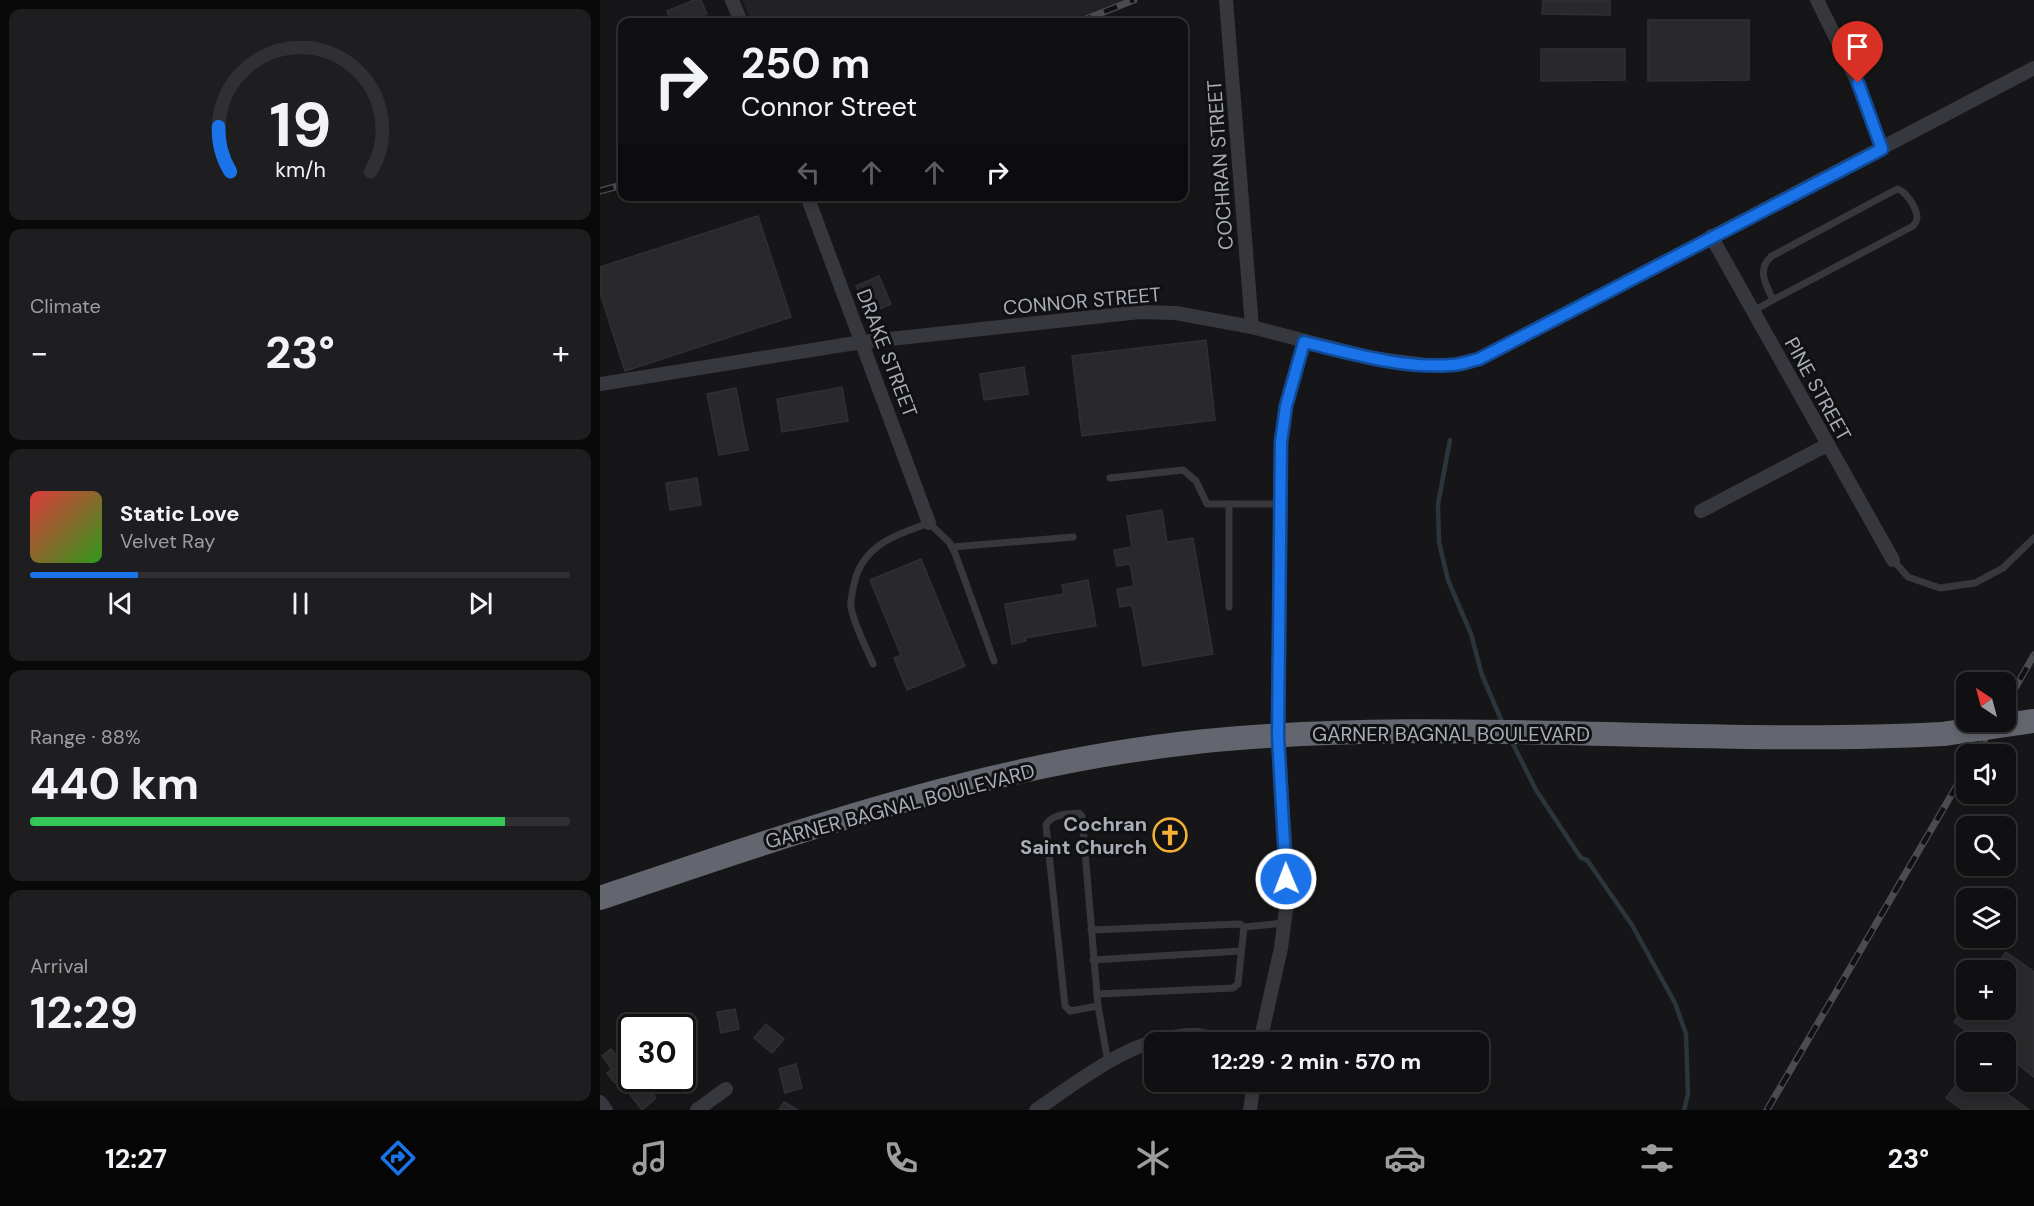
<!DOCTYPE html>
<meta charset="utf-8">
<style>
:root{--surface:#101012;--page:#1e1e20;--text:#f1f3f6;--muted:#9c9d9f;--line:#303032;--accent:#1a73e8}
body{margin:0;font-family:"DM Sans",sans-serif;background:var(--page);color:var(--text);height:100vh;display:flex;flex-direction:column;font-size:22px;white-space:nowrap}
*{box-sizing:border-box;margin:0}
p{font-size:20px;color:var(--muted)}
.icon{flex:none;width:33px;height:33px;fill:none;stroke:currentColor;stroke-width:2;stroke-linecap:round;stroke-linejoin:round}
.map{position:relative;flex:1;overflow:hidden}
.panel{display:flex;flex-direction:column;gap:9px;padding:9px;background:#09090a;width:600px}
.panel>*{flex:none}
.hud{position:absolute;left:18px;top:18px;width:570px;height:183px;border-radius:12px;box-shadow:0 3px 9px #0003,0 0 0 2px var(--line);background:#101012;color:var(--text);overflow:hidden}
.needle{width:39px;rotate:324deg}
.buttons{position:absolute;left:1356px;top:672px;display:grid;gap:12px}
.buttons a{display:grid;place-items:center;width:60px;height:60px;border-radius:12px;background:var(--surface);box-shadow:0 3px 9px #0003,0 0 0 2px var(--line);font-size:30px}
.speed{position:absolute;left:18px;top:1014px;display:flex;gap:12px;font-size:30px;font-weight:700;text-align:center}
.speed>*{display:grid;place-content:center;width:78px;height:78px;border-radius:50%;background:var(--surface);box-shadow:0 3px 9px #0003,0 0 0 2px var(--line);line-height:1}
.speed .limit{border:3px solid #111;border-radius:9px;background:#fff;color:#111}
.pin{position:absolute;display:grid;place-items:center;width:51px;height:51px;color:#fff;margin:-62px -26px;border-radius:50% 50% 50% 0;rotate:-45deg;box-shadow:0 0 6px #0007}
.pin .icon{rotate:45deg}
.me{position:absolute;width:66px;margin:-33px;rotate:359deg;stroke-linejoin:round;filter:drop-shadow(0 0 4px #0008)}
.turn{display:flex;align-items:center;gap:21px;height:126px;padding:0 24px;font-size:27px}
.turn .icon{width:78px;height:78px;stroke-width:2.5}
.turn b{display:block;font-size:42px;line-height:51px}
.lanes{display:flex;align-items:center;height:57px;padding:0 24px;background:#0003;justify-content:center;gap:30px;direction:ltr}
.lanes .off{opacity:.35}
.big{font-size:45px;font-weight:700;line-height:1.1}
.panel .widget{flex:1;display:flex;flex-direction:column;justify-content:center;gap:9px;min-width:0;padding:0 21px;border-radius:12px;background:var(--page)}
.panel .dial{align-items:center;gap:0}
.dial svg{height:156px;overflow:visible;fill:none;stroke:var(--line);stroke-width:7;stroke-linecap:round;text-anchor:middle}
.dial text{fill:var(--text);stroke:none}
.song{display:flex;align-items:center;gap:18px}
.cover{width:72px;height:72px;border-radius:9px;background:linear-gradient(135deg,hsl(0 70% 55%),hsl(110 70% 35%))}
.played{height:6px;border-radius:3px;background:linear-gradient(90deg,var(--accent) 20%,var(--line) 20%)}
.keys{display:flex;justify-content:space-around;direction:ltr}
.heat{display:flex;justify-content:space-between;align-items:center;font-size:33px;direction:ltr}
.charge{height:9px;border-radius:4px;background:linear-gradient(90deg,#34c759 88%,var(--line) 0)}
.trip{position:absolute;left:544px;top:1032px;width:345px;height:60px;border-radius:12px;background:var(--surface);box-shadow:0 3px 9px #0003,0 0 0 2px var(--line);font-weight:700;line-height:60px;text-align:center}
.tab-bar{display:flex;height:96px;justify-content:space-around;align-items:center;background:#060607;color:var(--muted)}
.tab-bar .icon{width:42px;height:42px}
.tab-bar .selected{color:var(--accent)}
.tab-bar b{font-size:27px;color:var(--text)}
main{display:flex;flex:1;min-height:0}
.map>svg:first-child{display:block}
.built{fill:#222225}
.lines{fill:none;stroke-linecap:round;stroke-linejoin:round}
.stream{stroke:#2c353c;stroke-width:4.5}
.building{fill:#29292c;stroke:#303034;stroke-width:1.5}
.lane{stroke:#37383d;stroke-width:7}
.street{stroke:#37383d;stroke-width:14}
.highway{stroke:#63666e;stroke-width:24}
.rail-casing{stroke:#4a4c52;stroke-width:7}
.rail{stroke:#111113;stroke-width:4.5;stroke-dasharray:14;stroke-linecap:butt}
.highway-bridge{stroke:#63666e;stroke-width:24}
.route-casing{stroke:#114b97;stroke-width:15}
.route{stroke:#1a73e8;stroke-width:10}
.labels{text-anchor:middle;stroke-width:6;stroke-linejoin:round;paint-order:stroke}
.street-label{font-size:20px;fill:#a8adb8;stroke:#111113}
.poi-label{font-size:20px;font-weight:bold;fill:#a8adb8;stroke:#111113;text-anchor:end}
</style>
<main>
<section class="panel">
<div class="widget dial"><svg viewBox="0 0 100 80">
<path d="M14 69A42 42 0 1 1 86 69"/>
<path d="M14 69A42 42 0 0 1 8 46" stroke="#1a73e8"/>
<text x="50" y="56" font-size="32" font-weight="700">19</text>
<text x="50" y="72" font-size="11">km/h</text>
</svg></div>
<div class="widget"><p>Climate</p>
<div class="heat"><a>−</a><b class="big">23°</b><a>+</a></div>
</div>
<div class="widget">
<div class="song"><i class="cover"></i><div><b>Static Love</b><p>Velvet Ray</p></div></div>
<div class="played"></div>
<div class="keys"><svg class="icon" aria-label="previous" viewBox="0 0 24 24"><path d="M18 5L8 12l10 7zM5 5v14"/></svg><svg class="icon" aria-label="pause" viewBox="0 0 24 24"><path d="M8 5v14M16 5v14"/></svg><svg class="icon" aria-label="next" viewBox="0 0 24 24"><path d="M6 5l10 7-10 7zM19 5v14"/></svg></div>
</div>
<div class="widget"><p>Range · 88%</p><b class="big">440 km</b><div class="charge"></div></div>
<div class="widget"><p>Arrival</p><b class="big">12:29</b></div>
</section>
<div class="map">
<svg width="1434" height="1110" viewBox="0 0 1434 1110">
<rect width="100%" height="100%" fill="#161618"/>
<!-- built -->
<path class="built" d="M142,0H524L467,22H151Z"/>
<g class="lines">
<!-- stream -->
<g class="stream">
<path d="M850,440L838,504L839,542L848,580L871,634L882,675L903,724"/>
<path d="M911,740L936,790L981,858L987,860L1032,925L1075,1003L1086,1034L1088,1094L1084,1110"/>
</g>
</g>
<!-- building -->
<g class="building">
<path d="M94,0H101L107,14L86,22H71L67,11Z"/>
<path d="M943,0H1010V15L942,14Z"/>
<path d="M1048,20H1149V80L1048,81Z"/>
<path d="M941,49H1025V80L941,81Z"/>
<path d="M158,216L191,317L25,371L0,293V267Z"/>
<path d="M279,276L291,304L268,314L256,286Z"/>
<path d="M606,340L615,420L482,436L472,356Z"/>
<path d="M424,367L428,394L384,400L380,374Z"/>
<path d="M242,387L248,421L182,432L177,399Z"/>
<path d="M136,388L148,450L119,455L107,394Z"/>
<path d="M97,478L101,505L70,510L66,483Z"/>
<path d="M562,510L567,542L593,538L613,654L543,666L532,605L520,607L517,589L534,586L530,564L517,566L514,550L532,547L527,516Z"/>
<path d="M321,559L365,666L307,690L294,658L301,655L270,580Z"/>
<path d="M488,580L496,626L425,638L426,641L412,644L405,604L464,594L462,585Z"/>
<path d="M1406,952L1434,972V1077L1416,1063L1406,1077V1042H1382L1354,1022L1366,1005V1010H1406V970H1392Z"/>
<path d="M135,1009L139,1029L121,1033L117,1012Z"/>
<path d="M79,1014L97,1038L82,1049V1028H66L64,1025Z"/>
<path d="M166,1024L184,1039L172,1053L154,1038Z"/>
<path d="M11,1049L15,1054L21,1049L32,1063V1071L15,1083L7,1073L12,1069L2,1056Z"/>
<path d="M196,1064L202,1088L185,1093L179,1069Z"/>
<path d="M1366,1071V1082H1402L1398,1087L1429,1110H1363L1346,1098Z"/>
<path d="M43,1080L56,1098L42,1110L28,1092Z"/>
<path d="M184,1102L198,1110H179Z"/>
</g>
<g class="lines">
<!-- lane -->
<g class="lane">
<path d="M1153,311L1173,300L1313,226C1315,223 1317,222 1317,217C1317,208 1305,190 1297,189L1172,256C1156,269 1166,285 1173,300"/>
<path d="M510,478L583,470L596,481L607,504H681"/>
<path d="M352,547L473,537"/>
<path d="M1293,560L1308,577L1340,588L1375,583L1403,568L1434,538"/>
<path d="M629,607V504"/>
<path d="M273,664C266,647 254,625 251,607C250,602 252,595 253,589C260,546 293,536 329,523L349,542L355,553L394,661"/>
<path d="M644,927L684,923"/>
<path d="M491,930L640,924L644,927L638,984L633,988L498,994"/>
<path d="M493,960L641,951"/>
<path d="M498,1006L470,1011L465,1006L446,825C451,814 468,814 479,813L482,816L498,1006L508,1062"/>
</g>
<!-- street -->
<g class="street">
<path d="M132,0L141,22"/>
<path d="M626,0L652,327"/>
<path d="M1217,0L1258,83L1282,149"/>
<path d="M207,196L329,523"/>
<path d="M1111,236L1293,560"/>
<path d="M0,384L262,342L540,312L576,313L652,327L771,358L827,365H853L879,359L1434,68"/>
<path d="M1101,511L1227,445"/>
<path d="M660,1042L681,948L687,902L686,856L678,736L681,442L686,406L704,342"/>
<path d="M0,1102L6,1110"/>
<path d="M97,1110L126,1089"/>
<path d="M436,1110C484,1078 534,1035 595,1035C608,1036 623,1040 636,1042"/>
<path d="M650,1110L654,1082"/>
</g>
<!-- highway -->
<path class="highway" d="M0,898C195,832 390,764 596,742C844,716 1094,747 1343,734"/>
<defs>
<g id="rail">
<path d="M478,22L534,0"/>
<path d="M0,191L22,185"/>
<path d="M1406,704L1434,655"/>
<path d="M1376,754L1395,722"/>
<path d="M1167,1110L1366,770"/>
</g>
</defs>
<!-- rail casing -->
<use href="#rail" class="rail-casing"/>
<!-- rail -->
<use href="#rail" class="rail"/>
<!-- highway-bridge -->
<path class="highway-bridge" d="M1343,734L1434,721"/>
</g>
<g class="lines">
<defs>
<path id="route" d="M686,879L678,736L681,442L686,406L704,342C750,353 804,369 851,365C861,365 870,361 879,359L1282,149L1258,83"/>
</defs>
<!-- route casing -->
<use href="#route" class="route-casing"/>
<!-- route -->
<use href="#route" class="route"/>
</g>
<!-- icons -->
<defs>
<symbol id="church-ring" viewBox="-11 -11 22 22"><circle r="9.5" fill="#111113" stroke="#f2b134" stroke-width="1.5"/><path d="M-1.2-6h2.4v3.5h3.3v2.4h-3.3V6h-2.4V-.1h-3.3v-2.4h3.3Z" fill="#f2b134"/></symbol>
</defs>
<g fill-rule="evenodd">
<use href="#church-ring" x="551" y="816" width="38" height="38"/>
</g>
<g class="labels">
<!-- street labels -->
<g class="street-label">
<text transform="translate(620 165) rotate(-94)" y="7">COCHRAN STREET</text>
<text transform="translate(482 301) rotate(-5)" y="7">CONNOR STREET</text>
<text transform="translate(287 353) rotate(69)" y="7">DRAKE STREET</text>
<text transform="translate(1218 389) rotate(61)" y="7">PINE STREET</text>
<text x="851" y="741">GARNER BAGNAL BOULEVARD</text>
<text transform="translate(300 806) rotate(-15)" y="7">GARNER BAGNAL BOULEVARD</text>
</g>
<!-- poi labels -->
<g class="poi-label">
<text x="547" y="831">Cochran<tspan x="547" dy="23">Saint Church</tspan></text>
</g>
</g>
</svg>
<div class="buttons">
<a><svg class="needle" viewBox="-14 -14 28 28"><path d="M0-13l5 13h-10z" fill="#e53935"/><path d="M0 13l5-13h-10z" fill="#9c9d9f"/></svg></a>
<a><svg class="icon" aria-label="sound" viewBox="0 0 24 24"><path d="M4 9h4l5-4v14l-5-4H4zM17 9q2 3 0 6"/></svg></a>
<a><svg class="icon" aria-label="search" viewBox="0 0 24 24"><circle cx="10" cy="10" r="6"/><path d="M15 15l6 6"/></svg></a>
<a><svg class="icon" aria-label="layers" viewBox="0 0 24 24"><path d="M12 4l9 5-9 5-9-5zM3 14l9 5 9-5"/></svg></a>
<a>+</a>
<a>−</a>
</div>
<div class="speed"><div class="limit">30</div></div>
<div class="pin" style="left:1258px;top:83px;background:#d93025"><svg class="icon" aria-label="arrive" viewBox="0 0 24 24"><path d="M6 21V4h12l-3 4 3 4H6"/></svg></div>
<svg class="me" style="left:686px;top:879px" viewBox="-20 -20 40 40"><circle r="17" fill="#1a73e8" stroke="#fff" stroke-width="3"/><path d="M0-11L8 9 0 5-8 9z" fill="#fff"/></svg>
<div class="trip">12:29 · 2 min · 570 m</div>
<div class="hud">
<div class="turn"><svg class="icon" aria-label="right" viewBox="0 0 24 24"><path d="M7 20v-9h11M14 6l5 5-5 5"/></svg><div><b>250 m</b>Connor Street</div></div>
<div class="lanes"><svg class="icon off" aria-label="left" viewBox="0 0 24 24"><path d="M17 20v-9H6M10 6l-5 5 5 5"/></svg><svg class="icon off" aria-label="ahead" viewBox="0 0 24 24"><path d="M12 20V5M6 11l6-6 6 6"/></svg><svg class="icon off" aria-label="ahead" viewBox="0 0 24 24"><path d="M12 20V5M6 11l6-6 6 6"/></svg><svg class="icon" aria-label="right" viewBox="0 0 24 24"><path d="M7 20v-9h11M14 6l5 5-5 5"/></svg></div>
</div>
</div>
</main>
<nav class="tab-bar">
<b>12:27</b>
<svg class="icon selected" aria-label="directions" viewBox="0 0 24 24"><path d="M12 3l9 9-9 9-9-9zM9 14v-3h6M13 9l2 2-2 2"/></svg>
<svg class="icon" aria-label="music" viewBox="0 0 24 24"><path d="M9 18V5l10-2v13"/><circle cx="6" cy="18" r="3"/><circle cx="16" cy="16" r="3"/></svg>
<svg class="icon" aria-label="phone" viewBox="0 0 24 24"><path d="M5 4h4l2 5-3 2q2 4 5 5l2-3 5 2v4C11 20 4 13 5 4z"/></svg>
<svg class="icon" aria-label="climate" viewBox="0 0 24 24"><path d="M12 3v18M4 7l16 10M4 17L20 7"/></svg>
<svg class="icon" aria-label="car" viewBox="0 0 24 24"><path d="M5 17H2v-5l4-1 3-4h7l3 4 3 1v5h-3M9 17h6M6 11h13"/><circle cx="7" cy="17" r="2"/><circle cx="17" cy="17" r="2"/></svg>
<svg class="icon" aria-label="filters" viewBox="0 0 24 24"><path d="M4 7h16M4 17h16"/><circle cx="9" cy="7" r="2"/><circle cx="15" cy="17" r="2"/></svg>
<b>23°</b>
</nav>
